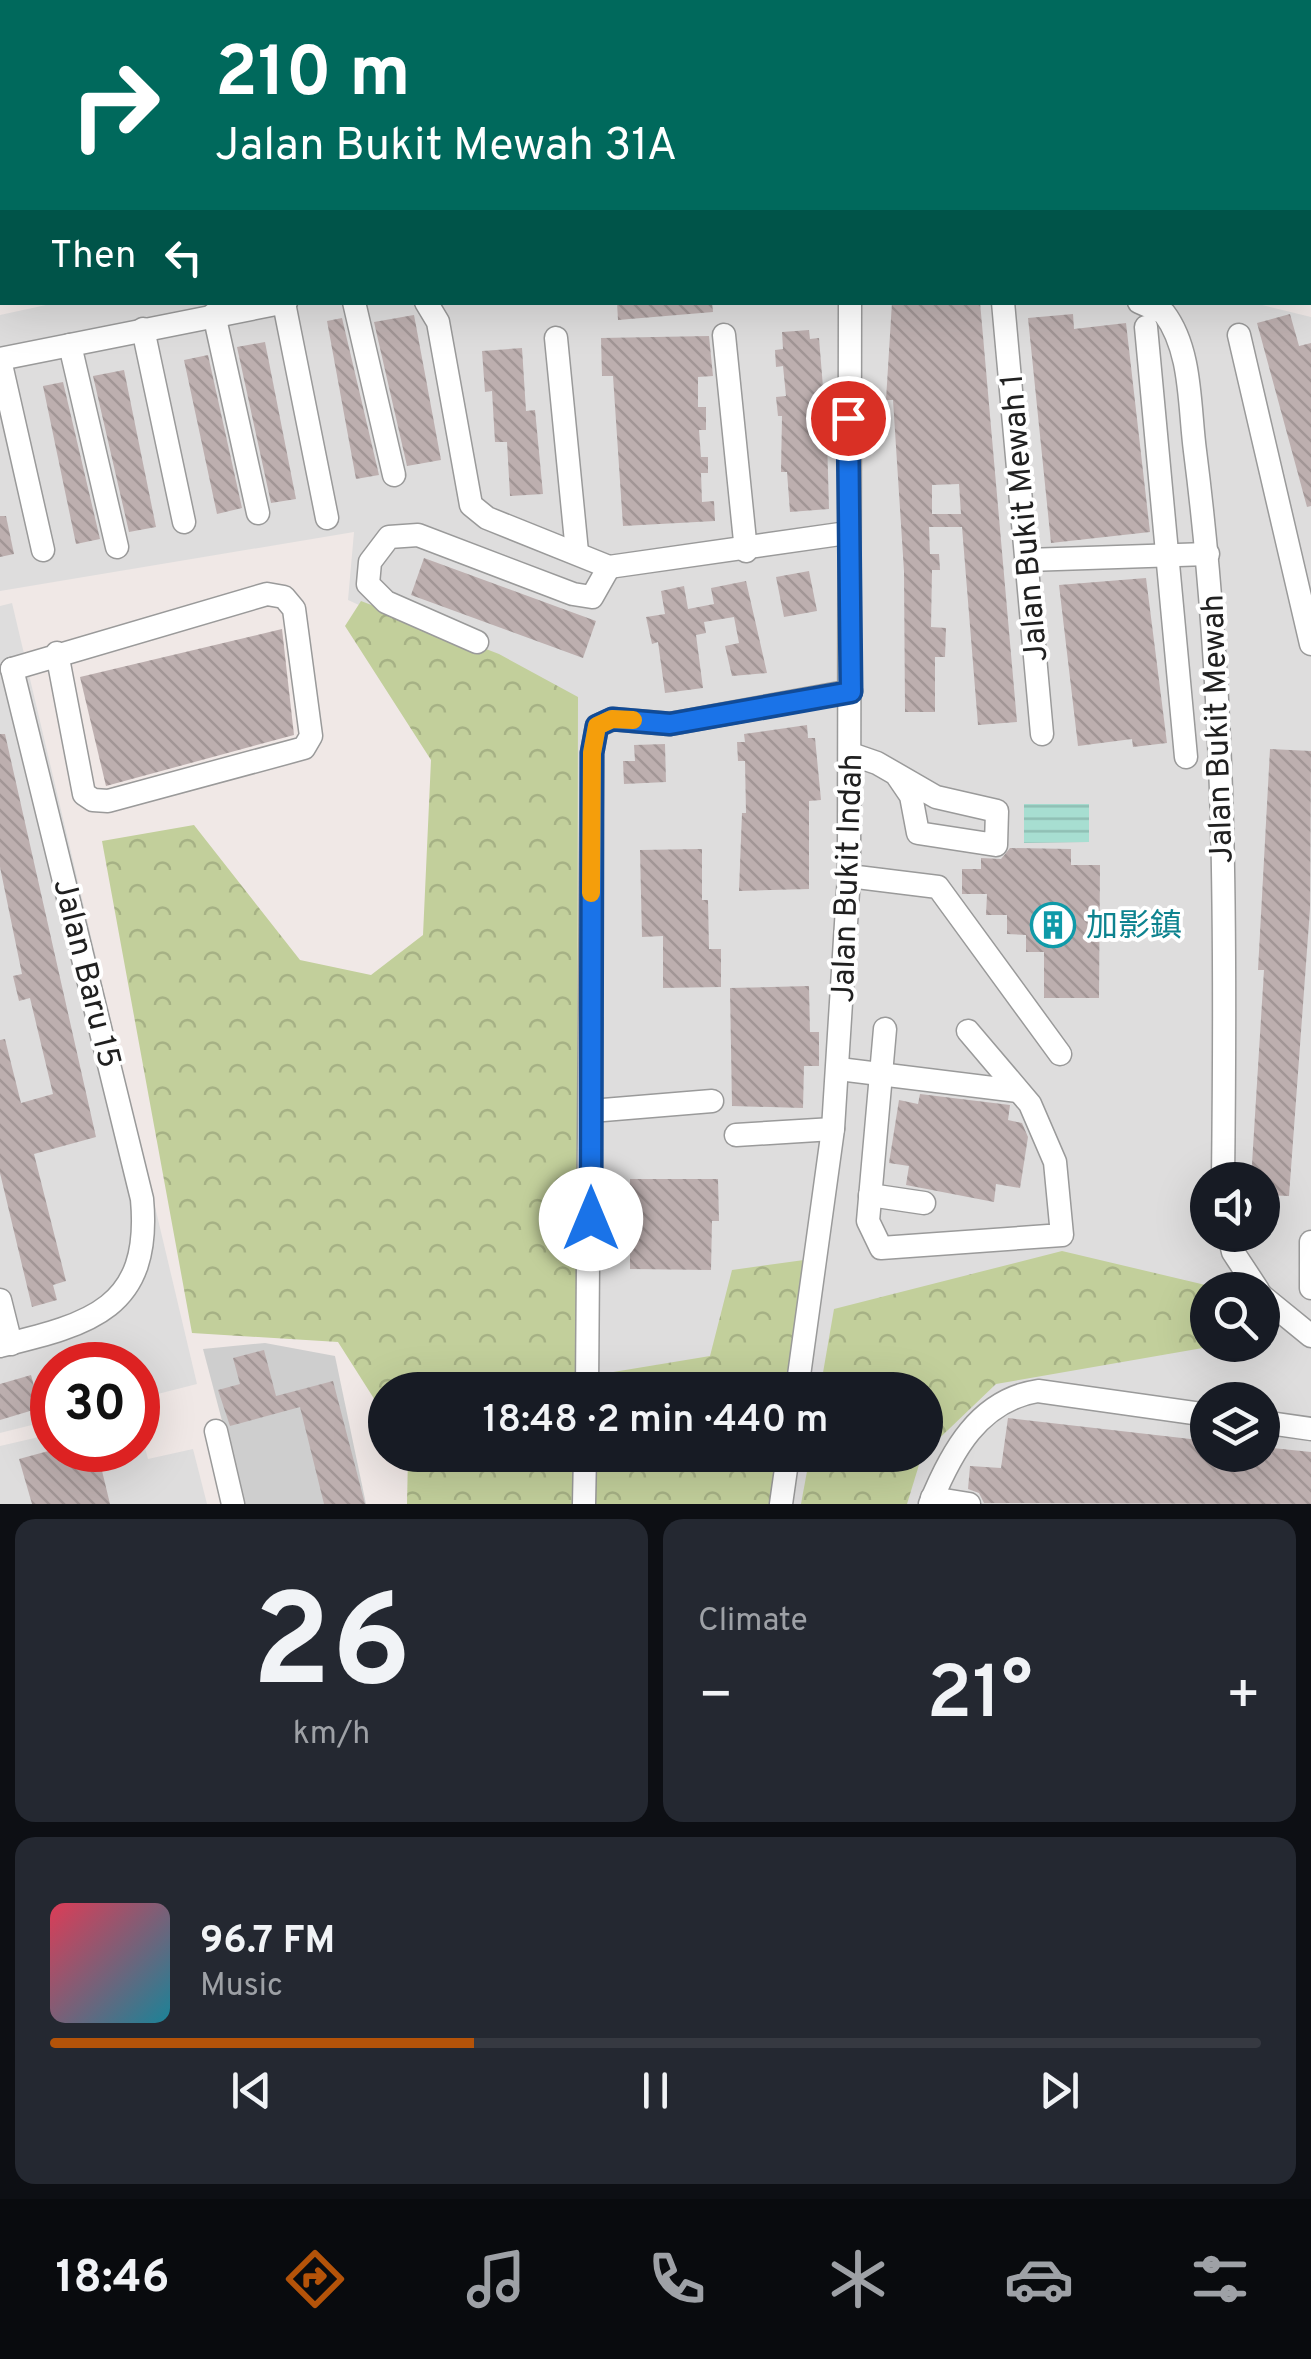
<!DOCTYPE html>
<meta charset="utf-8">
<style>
:root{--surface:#171b24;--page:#242831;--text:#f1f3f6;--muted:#9ea1a6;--line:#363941;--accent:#b45309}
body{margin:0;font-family:Overpass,"Noto Sans SC",sans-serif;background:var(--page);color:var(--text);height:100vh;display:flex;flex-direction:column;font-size:38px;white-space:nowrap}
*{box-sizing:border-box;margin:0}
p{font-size:32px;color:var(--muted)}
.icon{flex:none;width:55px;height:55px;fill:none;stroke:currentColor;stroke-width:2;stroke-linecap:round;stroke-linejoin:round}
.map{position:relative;height:1504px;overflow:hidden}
.panel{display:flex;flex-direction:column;gap:15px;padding:15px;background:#0d0f14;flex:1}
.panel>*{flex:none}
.banner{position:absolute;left:0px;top:0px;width:1312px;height:305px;box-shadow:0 10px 40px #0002;background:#00695c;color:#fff;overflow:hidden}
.tools{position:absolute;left:1190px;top:1162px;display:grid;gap:20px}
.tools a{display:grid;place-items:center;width:90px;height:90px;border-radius:50%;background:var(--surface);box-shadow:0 10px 40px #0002;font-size:50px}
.speed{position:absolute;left:30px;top:1342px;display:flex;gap:20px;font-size:50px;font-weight:700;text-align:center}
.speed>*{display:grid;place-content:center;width:130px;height:130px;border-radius:50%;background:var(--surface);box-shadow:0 10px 40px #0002;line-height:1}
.speed .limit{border:15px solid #d22;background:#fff;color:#111}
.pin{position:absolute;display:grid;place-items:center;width:85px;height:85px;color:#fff;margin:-42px;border:5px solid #fff;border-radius:50%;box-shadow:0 2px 10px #0007}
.me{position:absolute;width:110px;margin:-55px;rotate:0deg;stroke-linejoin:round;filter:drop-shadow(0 0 8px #0008)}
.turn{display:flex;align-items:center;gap:35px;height:210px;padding:0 50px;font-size:45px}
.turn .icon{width:130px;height:130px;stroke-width:2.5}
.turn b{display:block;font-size:70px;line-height:85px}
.then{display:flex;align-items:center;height:95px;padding:0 50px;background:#0003;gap:20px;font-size:38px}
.big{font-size:75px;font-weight:600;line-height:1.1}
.panel .tile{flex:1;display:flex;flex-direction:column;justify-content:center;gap:15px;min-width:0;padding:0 35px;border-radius:20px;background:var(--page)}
.panel .dial{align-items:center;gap:0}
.dial b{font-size:130px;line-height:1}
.song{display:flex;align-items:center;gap:30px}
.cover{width:120px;height:120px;border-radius:15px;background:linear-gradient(135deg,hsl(350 70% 55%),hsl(190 70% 35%))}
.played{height:10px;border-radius:5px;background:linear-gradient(90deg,var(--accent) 35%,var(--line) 35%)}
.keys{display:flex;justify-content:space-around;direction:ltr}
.heat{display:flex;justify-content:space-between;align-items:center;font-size:55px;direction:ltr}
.panel .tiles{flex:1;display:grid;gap:15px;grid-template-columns:1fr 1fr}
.tile:last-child{grid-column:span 2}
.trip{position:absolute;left:368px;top:1372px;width:575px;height:100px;border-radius:50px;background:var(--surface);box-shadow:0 10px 40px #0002;font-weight:600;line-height:100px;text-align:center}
.tab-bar{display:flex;height:160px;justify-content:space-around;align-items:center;background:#090b0e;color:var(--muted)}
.tab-bar .icon{width:70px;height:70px}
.tab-bar .selected{color:var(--accent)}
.tab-bar b{font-size:45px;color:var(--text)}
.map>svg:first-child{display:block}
.residential{fill:#dedddd;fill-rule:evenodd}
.education{fill:#fff1e0}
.religious{fill:#cecece}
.forest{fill:url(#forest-crowns)}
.water{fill:url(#water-rules)}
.building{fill:url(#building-back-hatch);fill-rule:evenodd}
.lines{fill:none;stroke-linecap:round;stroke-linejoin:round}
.minor-casing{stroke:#9a9a9a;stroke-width:25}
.minor{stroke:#fff;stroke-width:22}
.route-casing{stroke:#114b97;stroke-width:25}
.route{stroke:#1a73e8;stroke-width:18}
.slow{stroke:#f59e0b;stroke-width:18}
.labels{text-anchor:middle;stroke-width:8;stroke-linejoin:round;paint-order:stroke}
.street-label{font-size:32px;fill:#202020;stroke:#fff}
.culture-label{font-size:32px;fill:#0d838f;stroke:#fff;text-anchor:start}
</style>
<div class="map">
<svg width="1311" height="1504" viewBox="0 0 1311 1504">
<defs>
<pattern id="forest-crowns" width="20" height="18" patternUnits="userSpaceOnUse" patternTransform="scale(2.5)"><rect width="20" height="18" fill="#c2cf9b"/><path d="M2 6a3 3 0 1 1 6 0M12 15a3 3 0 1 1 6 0" fill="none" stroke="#a6b185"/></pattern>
<pattern id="water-rules" width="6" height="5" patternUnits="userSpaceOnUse" patternTransform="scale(2.5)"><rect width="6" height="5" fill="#a7ded1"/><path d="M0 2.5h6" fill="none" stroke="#8fbeb3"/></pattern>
<pattern id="building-back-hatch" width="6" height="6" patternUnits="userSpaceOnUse" patternTransform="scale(2.5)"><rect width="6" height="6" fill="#bdafaf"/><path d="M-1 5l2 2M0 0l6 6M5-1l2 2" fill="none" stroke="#a29696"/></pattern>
</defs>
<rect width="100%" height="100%" fill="#f0e8e6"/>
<!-- residential -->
<g class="residential">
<path d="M60,302H1250L1311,317V1504H578V1455H925V1390H578V705L348,600L354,532L0,591V315ZM1208,1180H1262V1235H1208ZM1208,1290H1262V1345H1208ZM1208,1400H1262V1455H1208Z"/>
<path d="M12,603L197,1384L138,1399V1365H52V1420L0,1433V606Z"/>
<path d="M138,1422L148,1459L193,1449L207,1504H0V1446L52,1434V1450H138Z"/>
</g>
<!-- education -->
<path class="education" d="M0,0H681V2H2L0,158Z"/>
<!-- religious -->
<path class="religious" d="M265,1343L335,1356L366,1504H244L203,1349Z"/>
<!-- forest -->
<g class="forest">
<path d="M361,601L499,654L578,697L577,1390H385V1416L338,1342L192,1333L102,841L194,825L300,960L371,975L423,935L431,760L345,626Z"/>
<path d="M1062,1251L1214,1287L1208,1290V1345H1220L996,1384L925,1452V1390H820L834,1309Z"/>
<path d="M804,1260L787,1390H595V1375L710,1356L732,1270Z"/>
<path d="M408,1455H576V1504H407Z"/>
<path d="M593,1455H778L772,1504H592Z"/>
<path d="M810,1455H922L907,1504H801Z"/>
</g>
<!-- water -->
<path class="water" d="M1024,804H1089V842L1024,843Z"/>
<!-- building -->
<g class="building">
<path d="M617,302H712L713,312L618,320Z"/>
<path d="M892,302H980L1017,722L978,725L962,527H929L930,554H939L940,570H932L931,627L946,628L945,657H935V712H905L904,571L893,400H886ZM959,484L961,514H932V485Z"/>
<path d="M1073,314L1074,329L1126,323L1150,532L1051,543L1028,318Z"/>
<path d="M1290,314L1299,346L1311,343V506L1307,507L1257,323Z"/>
<path d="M414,315L441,460L407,466L374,322Z"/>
<path d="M342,318L379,475L356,479L327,321Z"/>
<path d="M809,330L810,339L819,338L825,412L812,413L814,439L827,438L829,509L790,512L787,472H781L782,416H778L776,397L786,396L783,366L776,367L775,350L783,349L782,332Z"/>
<path d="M709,336L713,376L698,377V407H706V430H699L701,457H708V473H701L702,502L714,501L715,521L623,526L613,376H602L601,338Z"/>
<path d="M265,342L296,499L271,503L237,347Z"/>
<path d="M522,348L526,411L535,410L543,494L510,496L507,442H495L492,391L485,392L482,351Z"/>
<path d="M208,355L242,508L217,514L184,360Z"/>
<path d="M124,370L156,527L129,532L93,376Z"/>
<path d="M63,382L100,539L76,544L43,386Z"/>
<path d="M0,516H6L14,554L0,557Z"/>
<path d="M424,558L596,621L583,658L411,595Z"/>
<path d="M809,571L817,611L784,617L776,577Z"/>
<path d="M1146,578L1167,743L1133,747L1132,739L1078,746L1059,585Z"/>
<path d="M746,581L767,673L732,676L725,646L739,643L734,617L704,622L706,633L696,635L703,688L665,693L658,642L652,644L646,617L665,614L661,591L684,586L688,609L714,604L711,588Z"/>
<path d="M282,629L294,735L106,786L80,677Z"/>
<path d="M807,725L808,738H815L821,800L809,801V889L739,891L742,813H746L745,761H738L737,742H745L744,734Z"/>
<path d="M0,734H5L96,1137L34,1154L66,1281L53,1285L57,1300L32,1307L0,1173V1040L5,1039L21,1103L53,1094L30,998L19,1001L13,976L22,974L0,867Z"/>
<path d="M665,744L666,782L624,784L623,761H635L634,745Z"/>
<path d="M1270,749L1311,751L1310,909L1289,1196L1262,1195V1180H1251L1264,970H1258Z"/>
<path d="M1010,848L1071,849V865H1100L1099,998H1044V952H1026V935L1007,934V915H986L987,894H962V869H981V858L1001,859Z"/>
<path d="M702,849V900H708L709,949H721V987L663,988V936L642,937L640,850Z"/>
<path d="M809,986L810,1032H819V1066H804L803,1108L732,1106L730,988Z"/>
<path d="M920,1094L1010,1105L1008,1120L1022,1123L1028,1137L1020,1188L996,1184L994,1202L906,1185L909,1166L889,1163L899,1100L918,1104Z"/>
<path d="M630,1179H718L719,1221H712L711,1270L630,1269Z"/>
<path d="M264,1350L276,1396L333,1381L365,1504H324L300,1407L230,1426L218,1390L240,1384L233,1358Z"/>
<path d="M31,1375L40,1408L0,1420V1384Z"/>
<path d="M1008,1418L1208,1441V1455H1262V1447L1311,1452V1504L984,1503L979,1493L968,1489L970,1466L1001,1468Z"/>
<path d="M52,1450H97L110,1504H32L19,1459Z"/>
</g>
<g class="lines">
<defs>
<g id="minor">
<path d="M148,0L149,2"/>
<path d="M248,0V2"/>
<path d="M842,0V2"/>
<path d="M1168,0L1170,2"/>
<path d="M946,2L957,0"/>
<path d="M354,302L394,475"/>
<path d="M426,302L438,322L471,505L487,518L609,567L847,533"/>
<path d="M1003,302L1042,734"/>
<path d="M1139,302L1164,313C1192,350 1189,406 1195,451C1226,693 1226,937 1223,1180"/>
<path d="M284,303L327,518"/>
<path d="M214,314L258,513"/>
<path d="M1146,327L1186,757"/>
<path d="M143,329L184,522"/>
<path d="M724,335L746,551"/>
<path d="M1239,335L1311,644"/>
<path d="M556,338L577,552"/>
<path d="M70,345L117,547"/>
<path d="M0,359L286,302"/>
<path d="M0,360L43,550"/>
<path d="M1027,560L1208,554"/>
<path d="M477,642L386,602L368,584L370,562L389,537L418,535L573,594L592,597L609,567"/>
<path d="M12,669L267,594L284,597L294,609L311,736L304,748L108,801L93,800L84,794L57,653"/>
<path d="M851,754L877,763L936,797L997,811L996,845L918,833L911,796L896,774"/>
<path d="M849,876L938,887L1060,1054"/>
<path d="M885,1029L868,1221L881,1248L1062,1235L1055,1162L1030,1104L968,1031"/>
<path d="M839,1069L1018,1091"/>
<path d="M591,1111L712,1101"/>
<path d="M736,1135L833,1129"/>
<path d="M870,1195L924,1203"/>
<path d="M1229,1235L1233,1252L1258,1290"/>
<path d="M1311,1242V1288"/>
<path d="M1262,1296L1311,1336"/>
<path d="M0,1300L11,1344"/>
<path d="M0,1346C90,1324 152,1309 142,1199L12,669"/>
<path d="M587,1390L592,753L597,726L613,719L670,724L851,691"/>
<path d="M797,1390L833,1129L849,876L850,302"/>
<path d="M1262,1422L1311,1429"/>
<path d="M216,1431L233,1504"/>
<path d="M932,1498L969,1504"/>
<path d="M584,1504L585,1455"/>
<path d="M781,1504L788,1455"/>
<path d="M930,1504C951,1452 979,1400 1038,1391L1208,1415"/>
</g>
</defs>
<!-- minor casing -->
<use href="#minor" class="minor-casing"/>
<!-- minor -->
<use href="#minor" class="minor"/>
</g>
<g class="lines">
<defs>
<path id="route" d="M591,1219L592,753L597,726L612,719L670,724L851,692L848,418"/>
</defs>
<!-- route casing -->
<use href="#route" class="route-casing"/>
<!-- route -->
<use href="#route" class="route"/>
<!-- slow -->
<path class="slow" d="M591,893L592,753L597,726L612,719L633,720"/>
</g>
<!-- icons -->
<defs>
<symbol id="building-ring" viewBox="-11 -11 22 22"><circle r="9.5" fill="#fff" stroke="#0f9aa8" stroke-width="1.5"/><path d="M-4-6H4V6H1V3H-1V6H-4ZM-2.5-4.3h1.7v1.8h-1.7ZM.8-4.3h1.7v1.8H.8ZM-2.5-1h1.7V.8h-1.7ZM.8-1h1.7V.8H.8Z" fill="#0f9aa8"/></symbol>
</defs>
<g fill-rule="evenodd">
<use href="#building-ring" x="1028" y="900" width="50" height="50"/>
</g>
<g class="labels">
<!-- street labels -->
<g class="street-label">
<text transform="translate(1023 518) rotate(-95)" y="11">Jalan Bukit Mewah 1</text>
<text transform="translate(1216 729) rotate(-92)" y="11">Jalan Bukit Mewah</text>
<text transform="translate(846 878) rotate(-88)" y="11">Jalan Bukit Indah</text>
<text transform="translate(88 973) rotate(76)" y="11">Jalan Baru 15</text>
</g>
<!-- culture labels -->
<g class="culture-label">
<text x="1086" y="936">加影鎮</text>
</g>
</g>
</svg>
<div class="tools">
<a><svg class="icon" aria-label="sound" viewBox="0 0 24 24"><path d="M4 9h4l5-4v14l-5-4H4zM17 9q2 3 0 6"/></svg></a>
<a><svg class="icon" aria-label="search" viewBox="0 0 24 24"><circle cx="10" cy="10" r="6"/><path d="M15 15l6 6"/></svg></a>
<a><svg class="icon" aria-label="layers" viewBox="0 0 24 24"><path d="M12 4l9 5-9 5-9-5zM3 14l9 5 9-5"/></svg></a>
</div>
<div class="speed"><div class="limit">30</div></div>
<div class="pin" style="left:848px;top:418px;background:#d93025"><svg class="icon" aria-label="arrive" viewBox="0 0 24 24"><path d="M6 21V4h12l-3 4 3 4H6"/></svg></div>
<svg class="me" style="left:591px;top:1219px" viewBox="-20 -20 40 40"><circle r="19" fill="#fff"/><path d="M0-13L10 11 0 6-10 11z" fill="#1a73e8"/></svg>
<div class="trip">18:48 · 2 min · 440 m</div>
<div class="banner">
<div class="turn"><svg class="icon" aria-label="right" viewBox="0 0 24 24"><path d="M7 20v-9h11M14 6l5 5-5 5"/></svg><div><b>210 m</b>Jalan Bukit Mewah 31A</div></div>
<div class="then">Then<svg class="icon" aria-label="left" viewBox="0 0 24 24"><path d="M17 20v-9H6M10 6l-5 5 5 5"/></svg></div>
</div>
</div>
<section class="panel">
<div class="tiles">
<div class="tile dial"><b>26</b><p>km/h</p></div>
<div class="tile"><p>Climate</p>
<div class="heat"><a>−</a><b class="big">21°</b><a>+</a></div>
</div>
<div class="tile">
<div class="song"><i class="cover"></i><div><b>96.7 FM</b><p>Music</p></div></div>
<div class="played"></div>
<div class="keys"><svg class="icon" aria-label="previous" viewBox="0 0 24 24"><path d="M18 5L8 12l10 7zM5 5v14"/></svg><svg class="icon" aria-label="pause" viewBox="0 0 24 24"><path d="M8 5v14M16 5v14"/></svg><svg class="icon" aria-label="next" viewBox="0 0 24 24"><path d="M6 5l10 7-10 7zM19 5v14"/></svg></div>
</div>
</div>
</section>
<nav class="tab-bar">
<b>18:46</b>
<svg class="icon selected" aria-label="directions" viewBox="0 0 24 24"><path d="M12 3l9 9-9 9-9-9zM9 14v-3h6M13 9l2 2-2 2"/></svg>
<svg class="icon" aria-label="music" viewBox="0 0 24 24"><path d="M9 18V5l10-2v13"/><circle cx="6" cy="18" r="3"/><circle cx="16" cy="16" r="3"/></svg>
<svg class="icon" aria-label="phone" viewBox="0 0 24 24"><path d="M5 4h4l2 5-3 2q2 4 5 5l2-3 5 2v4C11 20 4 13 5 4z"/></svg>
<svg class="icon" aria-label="climate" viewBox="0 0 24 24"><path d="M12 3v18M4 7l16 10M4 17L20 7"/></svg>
<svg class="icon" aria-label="car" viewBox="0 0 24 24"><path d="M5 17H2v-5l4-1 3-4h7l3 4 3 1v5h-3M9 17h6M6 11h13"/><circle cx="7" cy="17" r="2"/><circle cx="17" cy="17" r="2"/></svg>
<svg class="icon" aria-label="filters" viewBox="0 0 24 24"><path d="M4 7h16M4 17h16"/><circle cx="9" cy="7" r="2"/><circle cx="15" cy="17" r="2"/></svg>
</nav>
